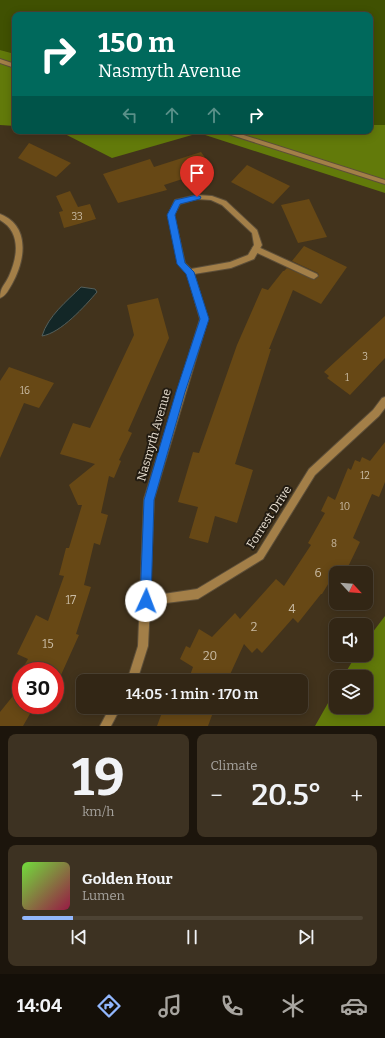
<!DOCTYPE html>
<meta charset="utf-8">
<style>
:root{--surface:#322615;--page:#3d3222;--text:#f1f3f6;--muted:#a8a5a0;--line:#4d4334;--accent:#92b7fd}
body{margin:0;font-family:Bitter,serif;background:var(--page);color:var(--text);height:100vh;display:flex;flex-direction:column;font-size:15px;white-space:nowrap}
*{box-sizing:border-box;margin:0}
p{font-size:13px;color:var(--muted)}
.icon{flex:none;width:22px;height:22px;fill:none;stroke:currentColor;stroke-width:2;stroke-linecap:round;stroke-linejoin:round}
.map{position:relative;height:726px;overflow:hidden}
.details{display:flex;flex-direction:column;gap:8px;padding:8px;background:#1c150c;flex:1}
.details>*{flex:none}
.hud{position:absolute;left:12px;top:12px;width:361px;height:122px;border-radius:8px;box-shadow:0 2px 10px #0003,0 0 0 1px var(--line);background:#00695c;color:#fff;overflow:hidden}
.needle{width:26px;rotate:116deg}
.buttons{position:absolute;left:329px;top:566px;display:grid;gap:8px}
.buttons a{display:grid;place-items:center;width:44px;height:44px;border-radius:8px;background:var(--surface);box-shadow:0 2px 10px #0003,0 0 0 1px var(--line);font-size:20px}
.speed{position:absolute;left:12px;top:662px;display:flex;gap:8px;font-size:20px;font-weight:700;text-align:center}
.speed>*{display:grid;place-content:center;width:52px;height:52px;border-radius:50%;background:var(--surface);box-shadow:0 2px 10px #0003,0 0 0 1px var(--line);line-height:1}
.speed .limit{border:6px solid #d22;background:#fff;color:#111}
.pin{position:absolute;display:grid;place-items:center;width:34px;height:34px;color:#fff;margin:-41px -17px;border-radius:50% 50% 50% 0;rotate:-45deg;box-shadow:0 0 4px #0007}
.pin .icon{rotate:45deg}
.me{position:absolute;width:44px;margin:-22px;rotate:2deg;stroke-linejoin:round;filter:drop-shadow(0 0 3px #0008)}
.turn{display:flex;align-items:center;gap:14px;height:84px;padding:0 20px;font-size:18px}
.turn .icon{width:52px;height:52px;stroke-width:2.5}
.turn b{display:block;font-size:28px;line-height:34px}
.lanes{display:flex;align-items:center;height:38px;padding:0 20px;background:#0003;justify-content:center;gap:20px;direction:ltr}
.lanes .off{opacity:.35}
.big{font-size:30px;font-weight:600;line-height:1.1}
.details .tile{flex:1;display:flex;flex-direction:column;justify-content:center;gap:6px;min-width:0;padding:0 14px;border-radius:8px;background:var(--page)}
.details .dial{align-items:center;gap:0}
.dial b{font-size:52px;line-height:1}
.song{display:flex;align-items:center;gap:12px}
.cover{width:48px;height:48px;border-radius:6px;background:linear-gradient(135deg,hsl(100 70% 55%),hsl(340 70% 35%))}
.played{height:4px;border-radius:2px;background:linear-gradient(90deg,var(--accent) 15%,var(--line) 15%)}
.keys{display:flex;justify-content:space-around;direction:ltr}
.heat{display:flex;justify-content:space-between;align-items:center;font-size:22px;direction:ltr}
.details .tiles{flex:1;display:grid;gap:8px;grid-template-columns:1fr 1fr}
.tile:last-child{grid-column:span 2}
.trip{position:absolute;left:76px;top:674px;width:232px;height:40px;border-radius:8px;background:var(--surface);box-shadow:0 2px 10px #0003,0 0 0 1px var(--line);font-weight:600;line-height:40px;text-align:center}
.tab-bar{display:flex;height:64px;justify-content:space-around;align-items:center;background:#140f08;color:var(--muted)}
.tab-bar .icon{width:28px;height:28px}
.tab-bar .selected{color:var(--accent)}
.tab-bar b{font-size:18px;color:var(--text)}
.map>svg:first-child{display:block}
.green{fill:#405102}
.forest{fill:#627a0a}
.water{fill:#132727;stroke:#545f5b}
.building{fill:#674815}
.lines{fill:none;stroke-linecap:round;stroke-linejoin:round}
.service-casing{stroke:#5d4f39;stroke-width:2}
.minor-casing{stroke:#5d4f39;stroke-width:2}
.service{fill:#a37f48;fill-rule:evenodd}
.minor{fill:#a37f48;fill-rule:evenodd}
.route{fill:#1a73e8;stroke:#114b97}
.labels{text-anchor:middle;stroke-width:4;stroke-linejoin:round;paint-order:stroke}
.number-label{font-size:10px;fill:#c9bba4}
.street-label{font-size:12px;fill:#eae1d3;stroke:#231c12}
.near-number-label{font-size:12px;fill:#c9bba4}
</style>
<div class="map">
<svg width="385" height="726" viewBox="0 0 385 726">
<rect width="100%" height="100%" fill="#42331c"/>
<!-- green -->
<path class="green" d="M0,0H385V125H370V15H15V54L0,50Z"/>
<!-- forest -->
<g class="forest">
<path d="M0,50L15,54V126L0,125Z"/>
<path d="M370,125H385V193L199,133L112,158L59,131H370Z"/>
<path d="M385,616V726H315L336,689V707H366V677H343L356,655H366V641Z"/>
</g>
<!-- water -->
<path class="water" d="M81,287L95,289L97,292C85,306 61,333 42,336C48,316 67,301 81,287Z"/>
<!-- building -->
<g class="building">
<path d="M29,143L71,163L56,177L18,158Z"/>
<path d="M201,152L213,169L164,185L167,190L118,203L103,174L150,159L154,167Z"/>
<path d="M247,165L290,186L273,204L231,182Z"/>
<path d="M70,191L78,207L90,204L96,219L64,228L59,212L63,211L56,196Z"/>
<path d="M309,199L327,237L298,243L281,205Z"/>
<path d="M304,246L347,267L321,304L293,290L269,349H271L235,464L253,470L237,523L215,516L208,543L189,538L198,507L178,502L193,452L199,453L237,345L262,288L268,290L283,271H284L287,268L314,280L319,276L318,273L292,261Z"/>
<path d="M158,298L169,338L128,431L132,433L119,460L121,461L114,478L109,476L101,513L108,515L100,545L94,543L84,585L91,587L76,634L79,635L61,675L55,671H21L28,659L17,654L36,615L48,621L64,576L59,575L66,548H69L82,505H78L69,485L95,464L60,454L73,423L90,428L134,335L127,305Z"/>
<path d="M385,316V358L350,395L327,378L329,376L324,372Z"/>
<path d="M9,367L54,383L39,408L24,403L0,458V381Z"/>
<path d="M385,442V482L379,497L372,494L353,538L360,542L345,573H335L322,594H321L298,623L293,618L262,653L257,648L252,653L244,644L227,681H188L193,667L180,659L186,646L190,648L199,629L212,637L235,613L240,619L276,579L284,586L311,545L308,543L325,513L321,511L328,496L335,500L348,468L351,470L355,460L360,462L362,457L370,461Z"/>
<path d="M21,686V705H35L23,726H0V712Z"/>
<path d="M164,707H215L208,726H157Z"/>
</g>
<g class="lines">
<defs>
<g id="service">
<path d="M0,59L15,64V68L0,63Z"/>
<path d="M221,131H231L385,180V184L222,132Z"/>
<path d="M256,246L317,274L318,276L314,279L311,278L253,251L252,249L253,247Z"/>
</g>
<g id="minor">
<path d="M197,195L212,196L226,201L257,230L262,245L254,259L231,268L194,274L208,319L154,499L150,596L197,589L257,553L309,469L373,410L382,398L385,397V408L379,416L315,475L263,559L198,599L150,605L148,646L137,681H127L138,646L144,499L200,319L187,273L178,264L168,215L175,200ZM197,199L211,200L222,205L252,233L254,245L248,255L230,262L191,269L185,263L174,215L180,204Z"/>
<path d="M0,214C31,226 25,261 12,284C9,289 6,296 0,298C0,287 5,285 9,276C18,256 21,232 0,220Z"/>
<path d="M110,707H121L111,726H100Z"/>
</g>
</defs>
<!-- service casing -->
<use href="#service" class="service-casing"/>
<!-- minor casing -->
<use href="#minor" class="minor-casing"/>
<!-- service -->
<use href="#service" class="service"/>
<!-- minor -->
<use href="#minor" class="minor"/>
</g>
<!-- route -->
<path class="route" d="M197,195L201,197L200,199L180,204L175,215L185,263L194,272L209,319L185,392L154,500L151,601L150,605L146,607L142,605L140,601L144,500L176,392L200,319L186,274L177,264L167,215L175,200Z"/>
<g class="labels">
<!-- number labels -->
<g class="number-label">
<text x="77" y="220">33</text>
<text x="365" y="360">3</text>
<text x="347" y="381">1</text>
<text x="25" y="394">16</text>
<text x="365" y="479">12</text>
<text x="345" y="510">10</text>
<text x="334" y="547">8</text>
</g>
<!-- street labels -->
<g class="street-label">
<text transform="translate(154 435) rotate(-74)" y="4">Nasmyth Avenue</text>
<text transform="translate(269 517) rotate(-57)" y="4">Forrest Drive</text>
</g>
<!-- near-number labels -->
<g class="near-number-label">
<text x="318" y="577">6</text>
<text x="71" y="604">17</text>
<text x="292" y="613">4</text>
<text x="254" y="631">2</text>
<text x="48" y="648">15</text>
<text x="210" y="660">20</text>
</g>
</g>
</svg>
<div class="buttons">
<a><svg class="needle" viewBox="-14 -14 28 28"><path d="M0-13l5 13h-10z" fill="#e53935"/><path d="M0 13l5-13h-10z" fill="#a8a5a0"/></svg></a>
<a><svg class="icon" aria-label="sound" viewBox="0 0 24 24"><path d="M4 9h4l5-4v14l-5-4H4zM17 9q2 3 0 6"/></svg></a>
<a><svg class="icon" aria-label="layers" viewBox="0 0 24 24"><path d="M12 4l9 5-9 5-9-5zM3 14l9 5 9-5"/></svg></a>
</div>
<div class="speed"><div class="limit">30</div></div>
<div class="pin" style="left:197px;top:197px;background:#d93025"><svg class="icon" aria-label="arrive" viewBox="0 0 24 24"><path d="M6 21V4h12l-3 4 3 4H6"/></svg></div>
<svg class="me" style="left:146px;top:601px" viewBox="-20 -20 40 40"><circle r="19" fill="#fff"/><path d="M0-13L10 11 0 6-10 11z" fill="#1a73e8"/></svg>
<div class="trip">14:05 · 1 min · 170 m</div>
<div class="hud">
<div class="turn"><svg class="icon" aria-label="right" viewBox="0 0 24 24"><path d="M7 20v-9h11M14 6l5 5-5 5"/></svg><div><b>150 m</b>Nasmyth Avenue</div></div>
<div class="lanes"><svg class="icon off" aria-label="left" viewBox="0 0 24 24"><path d="M17 20v-9H6M10 6l-5 5 5 5"/></svg><svg class="icon off" aria-label="ahead" viewBox="0 0 24 24"><path d="M12 20V5M6 11l6-6 6 6"/></svg><svg class="icon off" aria-label="ahead" viewBox="0 0 24 24"><path d="M12 20V5M6 11l6-6 6 6"/></svg><svg class="icon" aria-label="right" viewBox="0 0 24 24"><path d="M7 20v-9h11M14 6l5 5-5 5"/></svg></div>
</div>
</div>
<section class="details">
<div class="tiles">
<div class="tile dial"><b>19</b><p>km/h</p></div>
<div class="tile"><p>Climate</p>
<div class="heat"><a>−</a><b class="big">20.5°</b><a>+</a></div>
</div>
<div class="tile">
<div class="song"><i class="cover"></i><div><b>Golden Hour</b><p>Lumen</p></div></div>
<div class="played"></div>
<div class="keys"><svg class="icon" aria-label="previous" viewBox="0 0 24 24"><path d="M18 5L8 12l10 7zM5 5v14"/></svg><svg class="icon" aria-label="pause" viewBox="0 0 24 24"><path d="M8 5v14M16 5v14"/></svg><svg class="icon" aria-label="next" viewBox="0 0 24 24"><path d="M6 5l10 7-10 7zM19 5v14"/></svg></div>
</div>
</div>
</section>
<nav class="tab-bar">
<b>14:04</b>
<svg class="icon selected" aria-label="directions" viewBox="0 0 24 24"><path d="M12 3l9 9-9 9-9-9zM9 14v-3h6M13 9l2 2-2 2"/></svg>
<svg class="icon" aria-label="music" viewBox="0 0 24 24"><path d="M9 18V5l10-2v13"/><circle cx="6" cy="18" r="3"/><circle cx="16" cy="16" r="3"/></svg>
<svg class="icon" aria-label="phone" viewBox="0 0 24 24"><path d="M5 4h4l2 5-3 2q2 4 5 5l2-3 5 2v4C11 20 4 13 5 4z"/></svg>
<svg class="icon" aria-label="climate" viewBox="0 0 24 24"><path d="M12 3v18M4 7l16 10M4 17L20 7"/></svg>
<svg class="icon" aria-label="car" viewBox="0 0 24 24"><path d="M5 17H2v-5l4-1 3-4h7l3 4 3 1v5h-3M9 17h6M6 11h13"/><circle cx="7" cy="17" r="2"/><circle cx="17" cy="17" r="2"/></svg>
</nav>
